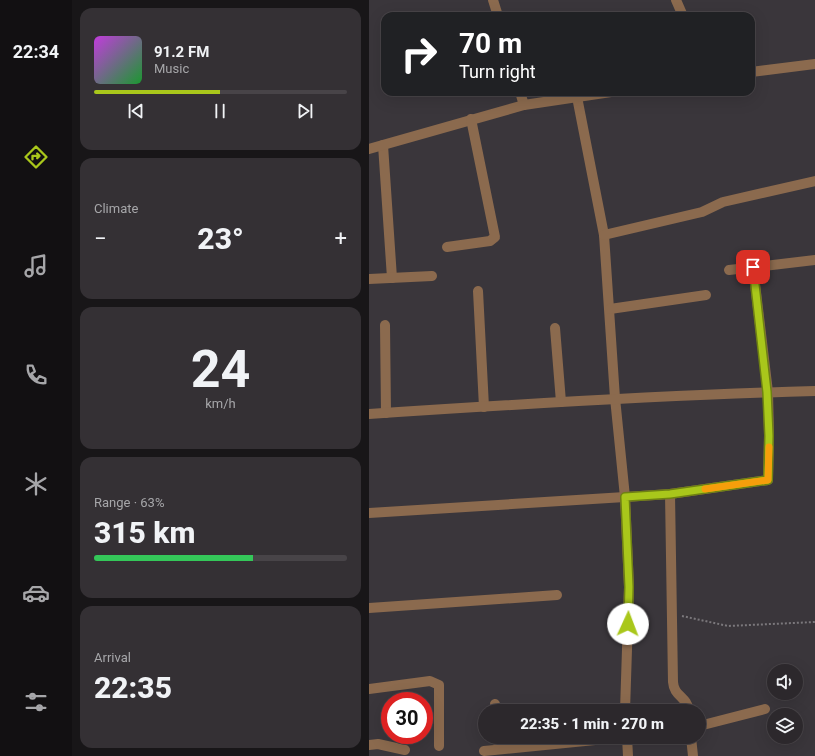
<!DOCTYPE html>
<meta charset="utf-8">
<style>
:root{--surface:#2c282c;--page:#343034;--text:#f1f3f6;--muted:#a6a6a9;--line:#484448;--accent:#a9c71b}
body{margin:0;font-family:Roboto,sans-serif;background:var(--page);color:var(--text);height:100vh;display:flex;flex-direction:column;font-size:15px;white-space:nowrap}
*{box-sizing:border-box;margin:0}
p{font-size:13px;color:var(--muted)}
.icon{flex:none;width:22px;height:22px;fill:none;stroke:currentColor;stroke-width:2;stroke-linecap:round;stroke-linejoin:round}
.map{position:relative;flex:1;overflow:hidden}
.drawer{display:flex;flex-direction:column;gap:8px;padding:8px;background:#181618;width:297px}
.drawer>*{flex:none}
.top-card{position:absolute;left:12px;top:12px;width:374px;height:84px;border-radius:12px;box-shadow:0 4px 16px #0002,0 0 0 1px var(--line);background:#202124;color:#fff;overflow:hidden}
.fabs{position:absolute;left:398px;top:664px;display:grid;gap:8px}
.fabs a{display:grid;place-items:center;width:36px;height:36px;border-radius:50%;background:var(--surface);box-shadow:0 4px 16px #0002,0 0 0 1px var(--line);font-size:20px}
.speed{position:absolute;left:12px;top:692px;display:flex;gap:8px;font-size:20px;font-weight:700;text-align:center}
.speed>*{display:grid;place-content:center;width:52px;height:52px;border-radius:50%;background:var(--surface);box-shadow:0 4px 16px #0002,0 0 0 1px var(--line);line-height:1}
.speed .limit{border:6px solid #d22;background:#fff;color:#111}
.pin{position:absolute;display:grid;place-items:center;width:34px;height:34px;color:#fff;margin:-17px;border-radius:8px;box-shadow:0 2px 6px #0006}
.me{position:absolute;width:44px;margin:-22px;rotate:2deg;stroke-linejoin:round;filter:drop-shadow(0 0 3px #0008)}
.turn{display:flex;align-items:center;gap:14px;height:84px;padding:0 12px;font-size:18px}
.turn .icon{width:52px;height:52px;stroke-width:2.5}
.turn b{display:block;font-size:28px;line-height:34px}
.big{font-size:30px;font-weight:800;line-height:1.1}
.drawer .widget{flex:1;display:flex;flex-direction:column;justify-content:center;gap:6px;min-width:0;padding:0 14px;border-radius:12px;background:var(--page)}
.drawer .dial{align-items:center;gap:0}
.dial b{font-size:52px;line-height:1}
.song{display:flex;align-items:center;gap:12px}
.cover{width:48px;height:48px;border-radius:6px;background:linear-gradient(135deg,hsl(290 70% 55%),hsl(130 70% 35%))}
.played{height:4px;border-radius:2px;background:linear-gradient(90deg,var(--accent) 50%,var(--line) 50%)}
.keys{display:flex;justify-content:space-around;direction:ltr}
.heat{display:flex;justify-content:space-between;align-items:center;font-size:22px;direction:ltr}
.charge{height:6px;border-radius:3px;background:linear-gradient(90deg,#34c759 63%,var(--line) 0)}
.trip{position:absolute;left:109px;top:704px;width:228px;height:40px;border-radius:20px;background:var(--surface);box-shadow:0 4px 16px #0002,0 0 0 1px var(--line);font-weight:800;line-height:40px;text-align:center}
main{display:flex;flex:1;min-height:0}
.tabs{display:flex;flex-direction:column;width:72px;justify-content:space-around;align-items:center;background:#121012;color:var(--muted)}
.tabs .icon{width:28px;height:28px}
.tabs .current{color:var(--accent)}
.tabs b{font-size:18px;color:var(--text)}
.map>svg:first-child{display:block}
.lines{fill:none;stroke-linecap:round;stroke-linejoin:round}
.path{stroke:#7b787c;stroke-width:2;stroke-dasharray:2 2;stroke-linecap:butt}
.minor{stroke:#8b6a4e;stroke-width:10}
.route-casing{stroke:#6e8112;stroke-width:10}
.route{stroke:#a9c71b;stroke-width:7}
.slow{stroke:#f59e0b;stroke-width:7}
</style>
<main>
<nav class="tabs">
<b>22:34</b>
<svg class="icon current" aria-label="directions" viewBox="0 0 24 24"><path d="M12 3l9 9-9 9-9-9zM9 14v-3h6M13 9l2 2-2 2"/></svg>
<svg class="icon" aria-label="music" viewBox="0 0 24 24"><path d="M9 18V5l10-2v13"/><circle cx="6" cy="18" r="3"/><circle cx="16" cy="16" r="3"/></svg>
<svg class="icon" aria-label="phone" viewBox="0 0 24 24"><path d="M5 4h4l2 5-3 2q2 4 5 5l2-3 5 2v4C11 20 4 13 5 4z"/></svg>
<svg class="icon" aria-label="climate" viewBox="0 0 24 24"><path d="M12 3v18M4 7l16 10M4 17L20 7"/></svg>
<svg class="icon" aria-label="car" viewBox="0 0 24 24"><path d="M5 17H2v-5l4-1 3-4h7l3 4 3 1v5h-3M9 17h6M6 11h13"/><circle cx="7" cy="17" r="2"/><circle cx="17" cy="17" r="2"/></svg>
<svg class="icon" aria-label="filters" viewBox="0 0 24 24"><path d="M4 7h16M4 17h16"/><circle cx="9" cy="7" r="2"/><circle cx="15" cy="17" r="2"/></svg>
</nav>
<section class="drawer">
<div class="widget">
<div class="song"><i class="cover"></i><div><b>91.2 FM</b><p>Music</p></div></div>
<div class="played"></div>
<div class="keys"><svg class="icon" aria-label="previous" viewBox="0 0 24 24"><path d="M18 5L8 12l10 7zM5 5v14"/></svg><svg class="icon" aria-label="pause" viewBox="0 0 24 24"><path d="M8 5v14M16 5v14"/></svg><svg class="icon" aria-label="next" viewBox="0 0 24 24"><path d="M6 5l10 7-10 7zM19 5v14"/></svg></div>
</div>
<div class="widget"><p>Climate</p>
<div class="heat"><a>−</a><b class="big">23°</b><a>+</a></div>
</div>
<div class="widget dial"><b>24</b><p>km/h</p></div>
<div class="widget"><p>Range · 63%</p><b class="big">315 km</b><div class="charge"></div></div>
<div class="widget"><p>Arrival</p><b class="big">22:35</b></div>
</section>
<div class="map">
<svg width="446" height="756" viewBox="0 0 446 756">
<rect width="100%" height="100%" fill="#3a363b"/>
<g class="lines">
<!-- path -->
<path class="path" d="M313,616L359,626L446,622"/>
<!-- minor -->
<g class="minor">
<path d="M124,0L129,16"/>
<path d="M307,0L314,16"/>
<path d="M382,72L446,64"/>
<path d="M151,92L155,105"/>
<path d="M208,97L235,235L246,398L256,497L260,587L256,711"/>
<path d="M14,145L23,278"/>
<path d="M0,149L155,105L242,92"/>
<path d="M235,235L333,212L354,202L446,181"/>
<path d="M78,247L121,241L126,237L102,119"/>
<path d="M360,270L446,260"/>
<path d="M0,279L63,276"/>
<path d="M109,291L115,407"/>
<path d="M241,309L337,295"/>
<path d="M16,325L17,413"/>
<path d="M186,328L192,402"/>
<path d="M0,414C149,404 297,395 446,391"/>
<path d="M301,494L304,682C305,697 318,696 320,711"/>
<path d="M0,513L256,497L301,494L399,480L400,435L399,392L384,267"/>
<path d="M0,608L188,595"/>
<path d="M0,689L61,681L70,685V746"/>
<path d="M126,704L127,711"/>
<path d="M330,726L396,709"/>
<path d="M129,737L130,749"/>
<path d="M258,737L259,756"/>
<path d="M322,737L324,756"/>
<path d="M0,745L9,744L36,750"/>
<path d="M115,751L256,737"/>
</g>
</g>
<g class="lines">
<defs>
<path id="route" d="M259,624L260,587L256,497L301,494L399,480L400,436L398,392L384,267"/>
</defs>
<!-- route casing -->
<use href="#route" class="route-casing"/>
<!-- route -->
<use href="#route" class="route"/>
<!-- slow -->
<path class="slow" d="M336,489L399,480L400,447"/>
</g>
</svg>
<div class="fabs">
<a><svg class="icon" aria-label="sound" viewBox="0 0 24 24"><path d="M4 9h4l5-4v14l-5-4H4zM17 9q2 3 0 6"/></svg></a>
<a><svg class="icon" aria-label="layers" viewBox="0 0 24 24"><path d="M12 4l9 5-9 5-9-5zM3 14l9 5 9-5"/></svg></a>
</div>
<div class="speed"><div class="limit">30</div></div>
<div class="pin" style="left:384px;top:267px;background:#d93025"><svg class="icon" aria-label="arrive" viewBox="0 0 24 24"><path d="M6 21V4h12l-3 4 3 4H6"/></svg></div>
<svg class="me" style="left:259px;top:624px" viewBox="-20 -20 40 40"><circle r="19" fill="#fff"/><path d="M0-13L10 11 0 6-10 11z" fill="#a9c71b"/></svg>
<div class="trip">22:35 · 1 min · 270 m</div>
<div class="top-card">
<div class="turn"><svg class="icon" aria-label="right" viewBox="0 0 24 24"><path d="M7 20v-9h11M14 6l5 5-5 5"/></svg><div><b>70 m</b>Turn right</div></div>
</div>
</div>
</main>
